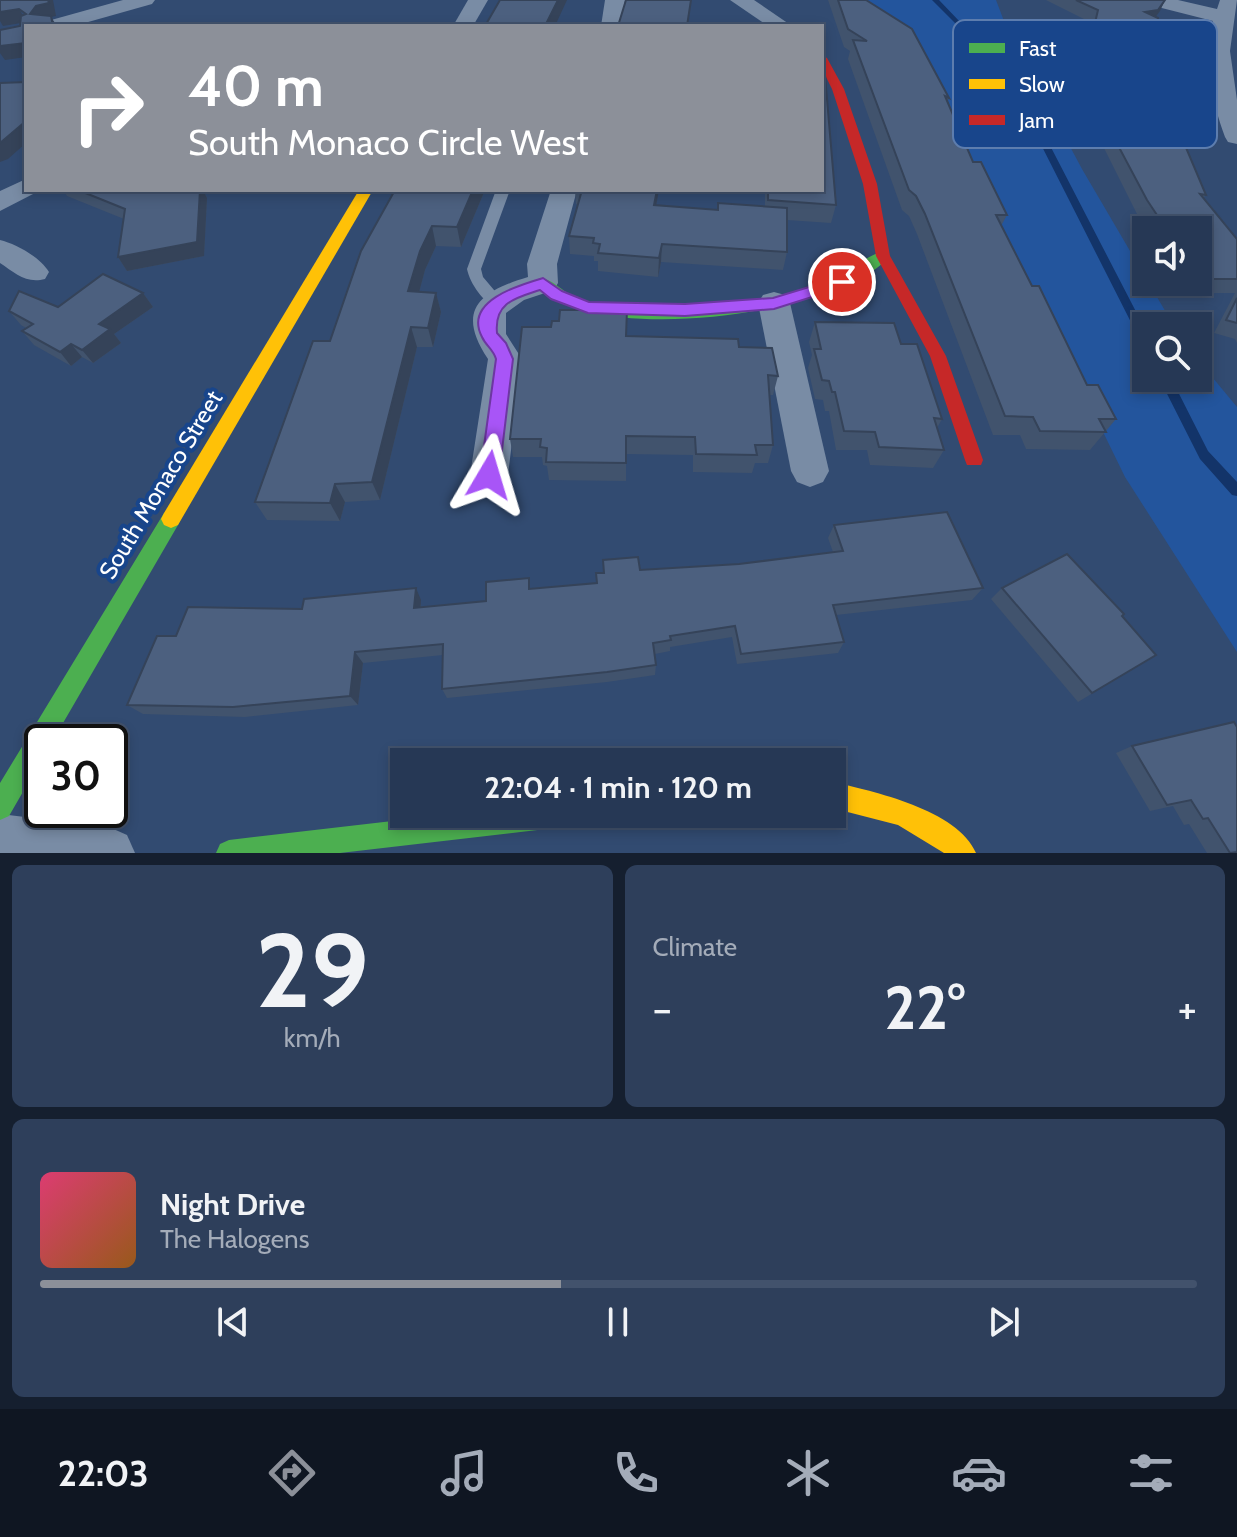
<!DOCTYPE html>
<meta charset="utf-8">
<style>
:root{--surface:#263855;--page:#2e3f5b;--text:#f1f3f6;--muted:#a4acb9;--line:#42526c;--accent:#8c9099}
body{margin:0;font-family:Cabin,sans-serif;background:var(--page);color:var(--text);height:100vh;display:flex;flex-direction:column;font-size:30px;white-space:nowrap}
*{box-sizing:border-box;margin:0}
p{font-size:26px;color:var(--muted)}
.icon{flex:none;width:44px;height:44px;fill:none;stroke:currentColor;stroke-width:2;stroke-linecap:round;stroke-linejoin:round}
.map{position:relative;height:853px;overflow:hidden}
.side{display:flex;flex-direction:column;gap:12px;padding:12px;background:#151f2f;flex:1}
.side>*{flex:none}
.guide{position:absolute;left:24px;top:24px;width:800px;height:168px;border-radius:0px;box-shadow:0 4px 12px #0003,0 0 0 2px var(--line);background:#8c9099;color:#fff;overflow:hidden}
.controls{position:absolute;left:1132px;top:216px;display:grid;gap:16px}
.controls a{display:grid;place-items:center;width:80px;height:80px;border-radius:0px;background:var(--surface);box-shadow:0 4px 12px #0003,0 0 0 2px var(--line);font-size:40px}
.speed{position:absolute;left:24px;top:724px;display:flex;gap:16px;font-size:40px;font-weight:700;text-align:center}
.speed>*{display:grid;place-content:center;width:104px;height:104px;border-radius:50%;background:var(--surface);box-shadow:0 4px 12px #0003,0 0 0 2px var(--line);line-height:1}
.speed .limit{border:4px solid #111;border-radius:12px;background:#fff;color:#111}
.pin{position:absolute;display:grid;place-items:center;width:68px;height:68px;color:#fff;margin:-34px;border:4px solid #fff;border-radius:50%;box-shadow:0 2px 8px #0007}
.me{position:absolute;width:88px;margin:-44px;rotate:7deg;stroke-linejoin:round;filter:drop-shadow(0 0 6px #0008)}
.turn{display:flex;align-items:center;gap:28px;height:168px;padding:0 32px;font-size:36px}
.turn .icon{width:104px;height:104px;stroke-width:2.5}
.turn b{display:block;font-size:56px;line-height:68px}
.big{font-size:60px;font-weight:700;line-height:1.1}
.side .widget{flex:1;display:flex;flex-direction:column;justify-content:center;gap:12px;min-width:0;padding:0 28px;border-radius:12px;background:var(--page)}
.side .dial{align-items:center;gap:0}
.dial b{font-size:104px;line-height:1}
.song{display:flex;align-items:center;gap:24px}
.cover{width:96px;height:96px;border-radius:12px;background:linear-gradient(135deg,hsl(340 70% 55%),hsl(30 70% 35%))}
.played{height:8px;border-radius:4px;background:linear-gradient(90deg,var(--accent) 45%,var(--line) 45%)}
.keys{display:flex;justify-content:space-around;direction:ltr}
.heat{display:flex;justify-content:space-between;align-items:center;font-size:44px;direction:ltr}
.side .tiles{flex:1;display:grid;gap:12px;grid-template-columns:1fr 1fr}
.widget:last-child{grid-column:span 2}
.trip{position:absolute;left:390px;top:748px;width:456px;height:80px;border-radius:0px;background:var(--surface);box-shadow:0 4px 12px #0003,0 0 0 2px var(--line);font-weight:700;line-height:80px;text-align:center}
.dock{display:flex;height:128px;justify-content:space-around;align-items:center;background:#0f1622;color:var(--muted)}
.dock .icon{width:56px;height:56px}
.dock .selected{color:var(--accent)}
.dock b{font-size:36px;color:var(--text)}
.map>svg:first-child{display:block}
.green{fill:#23559d}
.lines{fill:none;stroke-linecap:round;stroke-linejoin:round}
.stream{fill:#133469;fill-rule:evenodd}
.lane{fill:#798ca5;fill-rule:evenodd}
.street{fill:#798ca5;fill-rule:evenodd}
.fast{fill:#4caf50;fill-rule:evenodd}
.slow{fill:#ffc107;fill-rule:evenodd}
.jam{fill:#c62828;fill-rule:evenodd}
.wall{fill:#41536d}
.shaded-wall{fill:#354359}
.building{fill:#4c607f;stroke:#354359;stroke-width:2}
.route{fill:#a855f7;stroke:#6d37a1;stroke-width:2}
.labels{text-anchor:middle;stroke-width:8;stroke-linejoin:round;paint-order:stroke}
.street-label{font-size:24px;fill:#fff;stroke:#18458b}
.key{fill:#18458b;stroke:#5d7dae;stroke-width:2}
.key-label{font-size:22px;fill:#fff}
</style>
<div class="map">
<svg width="1237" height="853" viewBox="0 0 1237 853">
<rect width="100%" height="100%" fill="#324b71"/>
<!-- green -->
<path class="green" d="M850,0H996L1007,29L1082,169L1174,326H1146V378H1198V360L1237,407V652L1125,477L1028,278Z"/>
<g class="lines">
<!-- stream -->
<g class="stream">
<path d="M932,0H939L961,23L998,45L1146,331V346L1141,342L991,46L957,25Z"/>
<path d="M1159,378H1171L1208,451L1237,482V496L1232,495L1200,459Z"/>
</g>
<!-- lane -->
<path class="lane" d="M496,190H510L481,269L483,277L505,303L497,308C484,303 470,284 467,269Z"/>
<!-- street -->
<g class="street">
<path d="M123,0H155L152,4L74,26H41L44,22Z"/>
<path d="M468,0H488L473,26H453Z"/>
<path d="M605,0H625L621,26H601Z"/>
<path d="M730,0H754L792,26H768Z"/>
<path d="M1143,0H1178L1217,9L1220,0H1237L1230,51L1237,100V144L1228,142L1225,137C1211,99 1204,61 1213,21L1146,4Z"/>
<path d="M26,179V190H37L35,193L0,211V191Z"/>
<path d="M551,190H577L557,264L558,283L554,290L524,300L506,313V334L522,359L508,475L502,486L489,491L476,486L470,475L488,359C456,311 478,292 528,277L527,264Z"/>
<path d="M0,240C16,244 40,257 49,272L45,279C26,284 15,273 0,263Z"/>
<path d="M774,292L785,295L790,303L829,471L823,482L810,487L797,482L791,471L758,303L763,295Z"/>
<path d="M0,814L109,827L127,835L135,853H0Z"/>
</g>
<!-- fast -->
<g class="fast">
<path d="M883,251L890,256C840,316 586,349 535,283L538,279C551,276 562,292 575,297C593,305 616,306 635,307C696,310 766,306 824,283C844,275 862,258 883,251Z"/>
<path d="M171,510L178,513L181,519L178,525L52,742H42V759L9,816L0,820V783L164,513Z"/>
<path d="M453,814H576L572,823L563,827L340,853H216L220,844L229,840Z"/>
</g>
<!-- slow -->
<g class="slow">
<path d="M359,190H373L178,525L171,528L164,525L161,519L164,513Z"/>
<path d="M832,782C873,791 958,810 976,853H944L898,825L832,808Z"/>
</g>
<!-- jam -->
<path class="jam" d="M822,55L827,58L844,89L877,184L890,256L946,356L983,460L981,465H967L965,460L930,356L876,256L863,184L832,89L822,69Z"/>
</g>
<!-- wall -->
<g class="wall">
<path d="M828,0H866L949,98L948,101L973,162L1007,215L1001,226L1032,286L1087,385L1116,419L1090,450L1026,449L1020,435H993L917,234L909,216L902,210L848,59L850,51L844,47Z"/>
<path d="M1046,0H1165L1155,17V93L1152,97L1206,195L1203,198L1237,239V343L1235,339L1214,333L1235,293H1174L1166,282H1198V230H1148L1137,214L1097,134L1102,125L1084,97L1088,88L1080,74L1092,23Z"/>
<path d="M63,190H203L207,198L204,256L127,271L118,257L124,219L67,196Z"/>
<path d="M395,190H485L461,247L436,246L425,270L419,292L436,293L441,312L433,347H417L380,500L345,502L340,521L267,520L255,502L330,341Z"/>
<path d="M575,190H659L656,205L717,210L765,206V190H822L836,205L831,223L787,220V252L783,270L661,262L658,277L598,271V261H594V256L570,254L569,236L578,205L576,204Z"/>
<path d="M143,293L153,307L114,334L121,343L93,363L82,357L71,366L34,345L22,331L26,328L21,325L9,311L58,307Z"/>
<path d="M815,322L901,344L942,419L937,428L944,450L933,468L870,465L867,450H836L829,411H825L823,400L815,399L808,368L812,355L809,342Z"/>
<path d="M626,336L739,347L778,376L773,395H769L773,445L768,463H755L752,473L693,472V455L626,454V481L549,480L547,466L543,465L542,457H513L510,439Z"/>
<path d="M834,525L983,588L972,600L836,615L844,642L838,653L737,664L732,637L670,647V651L655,654L656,665L655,675L607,682L447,698L442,689L443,655L363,663L358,705L245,717L143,714L127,705L176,636L302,609L421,600V608L486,601L531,589L597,583L603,573V560L640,570L739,564L833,552L828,538Z"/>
<path d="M1002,588L1122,616L1156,655L1078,702L991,599Z"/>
<path d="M1234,722L1232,853H1207L1189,824L1184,825L1173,806L1150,811L1116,753L1132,746Z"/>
</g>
<!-- shaded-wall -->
<g class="shaded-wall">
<path d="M48,0H53L56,16L51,17L57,26H53L30,14L36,6Z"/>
<path d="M558,0H567L555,26H545Z"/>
<path d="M1165,0L1160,11L1151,23L1145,12Z"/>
<path d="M19,9L27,22L3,26L0,21V12Z"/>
<path d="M26,43V57L5,60L0,53V46Z"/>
<path d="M26,121V143L8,159L0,162V143Z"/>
<path d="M200,190H203L207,198L204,256L127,271L118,257Z"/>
<path d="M473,190H485L461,247L457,227Z"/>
<path d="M657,190H659L653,223L654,205Z"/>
<path d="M432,226L436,246L425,270L414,311L408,291L420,251Z"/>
<path d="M662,244L661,262L658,277L659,258Z"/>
<path d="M143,293L153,307L114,334L121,343L93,363L82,350L99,324Z"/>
<path d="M436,293L441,312L433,347L428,328Z"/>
<path d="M411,327L417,347L380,500L372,482Z"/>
<path d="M71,344L82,357L71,366L60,352Z"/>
<path d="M335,484L345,502L340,521L330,503Z"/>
<path d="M416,588L421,600L420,620L414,608Z"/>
<path d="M355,652L363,663L358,705L350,696Z"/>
</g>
<!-- building -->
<g class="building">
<path d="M0,0H48L49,3L36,6L30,14L51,16L53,26H26V43L0,46V30L20,26L21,16L26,14L19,9L0,12Z"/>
<path d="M500,0H558L545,26H485Z"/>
<path d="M626,0H691L687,26H618Z"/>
<path d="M838,0H866L912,29L949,98L945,96L973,162H981L1007,215H996L1032,286H1039L1087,385H1098L1116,419H1099L1106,432L1040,431L1033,417L1005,416L925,214L916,196L909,190L853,40L867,41L848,29Z"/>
<path d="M1076,0H1165L1158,10L1145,12L1158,18L1155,93L1149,92L1179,131L1206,195L1200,194L1237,239V279H1198V230H1167L1147,200L1105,121L1117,122L1091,83L1101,84L1086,61L1098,10Z"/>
<path d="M822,40L836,205L768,200V190H822Z"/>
<path d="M26,82V121L0,143V83Z"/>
<path d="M78,190H200L197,242L118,257L125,209Z"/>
<path d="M395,190H473L457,227L432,226L420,251L408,291L436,293L428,328L411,327L372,482L335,484L330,503L255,502L313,341H330L361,251Z"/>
<path d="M582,190H657L654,205L718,210V203L787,208V252L662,244L659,258L598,253L600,244L593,243L594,238L569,236Z"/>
<path d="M103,274L143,293L99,324L110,329L82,350L71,344L60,352L22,331L33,324L9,311L19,291L58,307Z"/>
<path d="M1237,298V323L1226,320Z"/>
<path d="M560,310H627L626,336L738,339L739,347L772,348L778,376L768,375L773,445H755L757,455L696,454L695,437L626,436V463L546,462L547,448L540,447L541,439H510L522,327H551L552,321H559Z"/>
<path d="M815,322L894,323L901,344H917L942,419L934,418L944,450L879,447L875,432L844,431L835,392H832L829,381L822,380L814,349H821Z"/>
<path d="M947,512L983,588L833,605L844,642L741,654L735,626L670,636L671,640L653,643L656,665L607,672L442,689L443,644L355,652L350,696L233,707L127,705L157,636H176L188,607L302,609L304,599L416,588L414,608L486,601V582L529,578V589L597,583L596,573H604L603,560L638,557L640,570L739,564L843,551L834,525Z"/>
<path d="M1067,554L1124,614L1122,616L1156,655L1092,693L1002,588Z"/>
<path d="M1234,722L1237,727V852L1230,853L1208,818L1203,819L1191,800L1167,805L1132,746Z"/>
</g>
<!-- route -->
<path class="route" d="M842,277L847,278V286L774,309L685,316L588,313L551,299L540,290C516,298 494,302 497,333L506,343L513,359L499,475L496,481H482L480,475L496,359C493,349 486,346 482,337C463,301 519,285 543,278L562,291L589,302L685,304L773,298Z"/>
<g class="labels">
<!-- street labels -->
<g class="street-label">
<text transform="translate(161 485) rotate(-59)" y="8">South Monaco Street</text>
</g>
</g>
<!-- legend -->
<rect x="953" y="20" width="264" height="128" rx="12" class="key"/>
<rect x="969" y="43" width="36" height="10" fill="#4caf50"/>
<rect x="969" y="79" width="36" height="10" fill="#ffc107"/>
<rect x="969" y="115" width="36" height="10" fill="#c62828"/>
<g class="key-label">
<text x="1019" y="56">Fast</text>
<text x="1019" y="92">Slow</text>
<text x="1019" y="128">Jam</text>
</g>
</svg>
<div class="controls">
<a><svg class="icon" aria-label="sound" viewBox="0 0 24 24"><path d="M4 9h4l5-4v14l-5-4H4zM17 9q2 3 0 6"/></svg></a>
<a><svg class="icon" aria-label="search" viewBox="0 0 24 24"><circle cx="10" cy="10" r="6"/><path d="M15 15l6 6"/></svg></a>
</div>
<div class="speed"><div class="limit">30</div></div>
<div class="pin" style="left:842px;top:282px;background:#d93025"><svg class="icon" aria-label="arrive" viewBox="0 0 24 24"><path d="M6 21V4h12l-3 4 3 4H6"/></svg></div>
<svg class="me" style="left:489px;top:475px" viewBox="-20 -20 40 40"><path d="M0-17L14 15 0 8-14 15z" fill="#a855f7" stroke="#fff" stroke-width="4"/></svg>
<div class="trip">22:04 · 1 min · 120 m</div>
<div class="guide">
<div class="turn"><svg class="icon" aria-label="right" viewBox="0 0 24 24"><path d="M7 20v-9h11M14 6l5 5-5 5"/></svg><div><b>40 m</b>South Monaco Circle West</div></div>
</div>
</div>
<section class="side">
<div class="tiles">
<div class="widget dial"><b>29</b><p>km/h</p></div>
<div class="widget"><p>Climate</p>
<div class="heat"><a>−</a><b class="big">22°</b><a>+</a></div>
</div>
<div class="widget">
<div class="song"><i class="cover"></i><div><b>Night Drive</b><p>The Halogens</p></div></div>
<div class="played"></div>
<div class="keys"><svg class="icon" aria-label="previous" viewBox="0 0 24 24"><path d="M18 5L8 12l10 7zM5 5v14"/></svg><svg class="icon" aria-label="pause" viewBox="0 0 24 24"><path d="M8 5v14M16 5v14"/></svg><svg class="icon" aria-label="next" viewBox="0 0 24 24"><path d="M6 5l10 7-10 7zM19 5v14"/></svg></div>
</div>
</div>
</section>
<nav class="dock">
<b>22:03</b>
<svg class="icon selected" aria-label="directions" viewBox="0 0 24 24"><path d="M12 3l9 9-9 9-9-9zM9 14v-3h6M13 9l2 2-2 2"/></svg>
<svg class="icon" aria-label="music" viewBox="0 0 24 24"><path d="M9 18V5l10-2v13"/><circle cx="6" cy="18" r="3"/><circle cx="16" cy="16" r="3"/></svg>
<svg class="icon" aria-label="phone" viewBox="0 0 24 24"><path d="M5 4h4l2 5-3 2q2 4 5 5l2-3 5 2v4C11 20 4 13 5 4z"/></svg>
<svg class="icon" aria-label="climate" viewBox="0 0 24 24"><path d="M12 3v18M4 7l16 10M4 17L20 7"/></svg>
<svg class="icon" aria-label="car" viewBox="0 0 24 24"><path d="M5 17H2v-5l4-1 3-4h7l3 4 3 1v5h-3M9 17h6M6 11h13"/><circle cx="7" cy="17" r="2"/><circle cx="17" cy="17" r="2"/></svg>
<svg class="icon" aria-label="filters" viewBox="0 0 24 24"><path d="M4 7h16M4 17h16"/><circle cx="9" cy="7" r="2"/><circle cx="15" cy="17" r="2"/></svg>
</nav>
